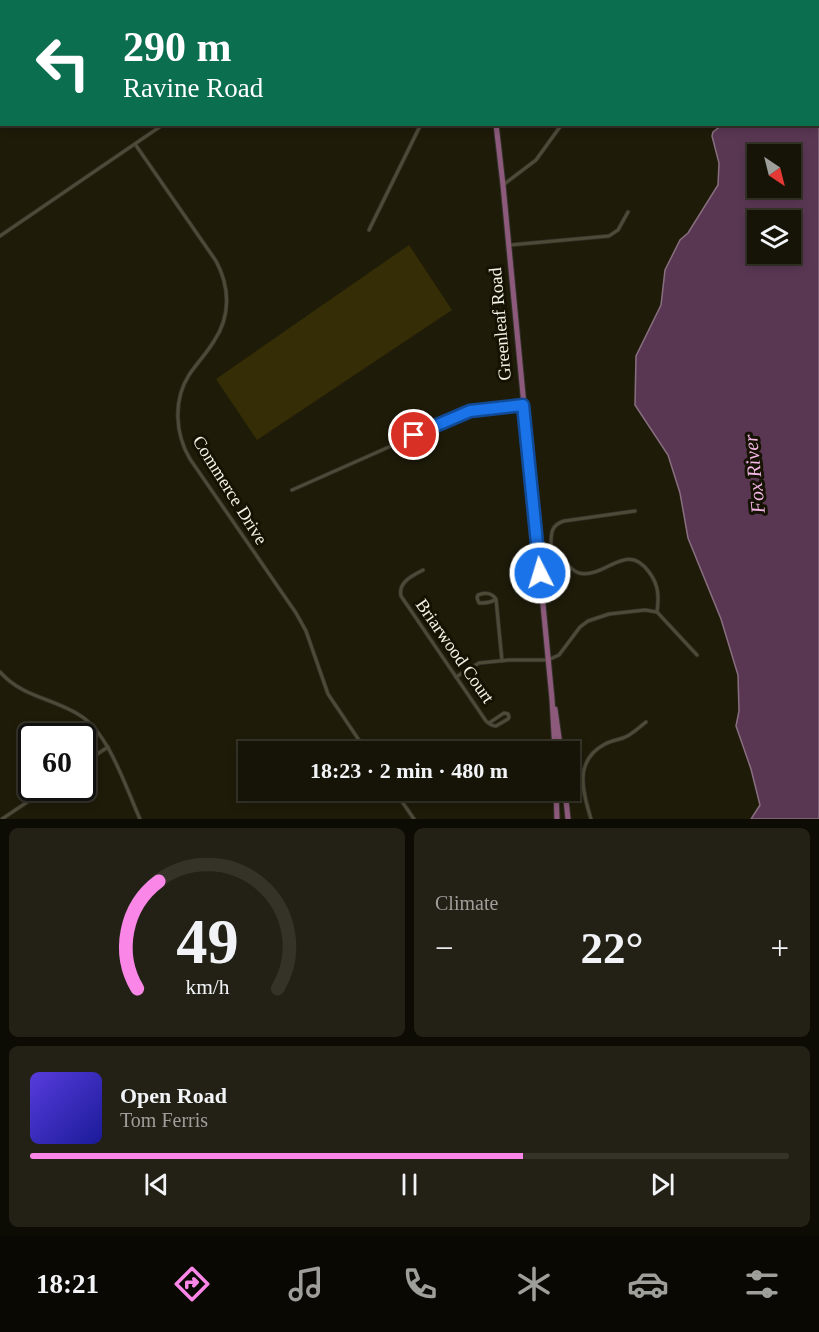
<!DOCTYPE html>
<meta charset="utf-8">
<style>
:root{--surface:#161407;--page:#232115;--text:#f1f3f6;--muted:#9e9e9b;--line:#353328;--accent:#fa87e7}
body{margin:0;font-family:"Times New Roman",serif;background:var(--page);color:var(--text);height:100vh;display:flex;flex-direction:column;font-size:22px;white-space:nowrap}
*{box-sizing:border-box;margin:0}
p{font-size:20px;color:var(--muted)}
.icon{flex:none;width:33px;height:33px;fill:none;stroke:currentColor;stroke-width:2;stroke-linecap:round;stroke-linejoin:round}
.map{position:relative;height:819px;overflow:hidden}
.drawer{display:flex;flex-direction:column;gap:9px;padding:9px;background:#0c0b04;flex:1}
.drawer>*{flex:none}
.guide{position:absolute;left:0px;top:0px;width:819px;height:126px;box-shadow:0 3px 9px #0003,0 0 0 2px var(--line);background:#0b6e4f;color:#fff;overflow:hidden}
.needle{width:39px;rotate:145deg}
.fabs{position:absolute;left:747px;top:144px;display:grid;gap:12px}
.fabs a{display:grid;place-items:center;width:54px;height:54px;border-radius:0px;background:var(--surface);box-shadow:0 3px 9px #0003,0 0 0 2px var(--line);font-size:30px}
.speed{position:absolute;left:18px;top:723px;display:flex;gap:12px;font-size:30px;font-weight:700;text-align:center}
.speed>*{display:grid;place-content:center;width:78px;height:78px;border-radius:50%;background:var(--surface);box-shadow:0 3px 9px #0003,0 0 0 2px var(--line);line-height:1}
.speed .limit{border:3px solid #111;border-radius:9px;background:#fff;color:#111}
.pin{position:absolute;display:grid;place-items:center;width:51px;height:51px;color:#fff;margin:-26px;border:3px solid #fff;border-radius:50%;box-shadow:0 2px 6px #0007}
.me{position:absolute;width:66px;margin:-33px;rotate:355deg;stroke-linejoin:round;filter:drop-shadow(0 0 4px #0008)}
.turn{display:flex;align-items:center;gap:21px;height:126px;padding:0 24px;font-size:27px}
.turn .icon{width:78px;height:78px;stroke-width:2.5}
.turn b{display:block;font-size:42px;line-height:51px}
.big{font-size:45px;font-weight:700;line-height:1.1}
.drawer .widget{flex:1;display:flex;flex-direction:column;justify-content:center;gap:9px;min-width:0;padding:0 21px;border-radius:9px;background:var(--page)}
.drawer .dial{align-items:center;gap:0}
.dial svg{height:156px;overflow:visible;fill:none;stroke:var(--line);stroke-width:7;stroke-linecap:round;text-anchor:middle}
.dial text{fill:var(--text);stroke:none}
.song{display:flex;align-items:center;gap:18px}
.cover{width:72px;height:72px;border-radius:9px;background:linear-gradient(135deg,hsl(250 70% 55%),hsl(240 70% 35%))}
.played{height:6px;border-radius:3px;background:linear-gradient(90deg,var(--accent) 65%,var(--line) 65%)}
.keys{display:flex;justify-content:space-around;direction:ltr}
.heat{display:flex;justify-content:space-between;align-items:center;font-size:33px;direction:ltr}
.drawer .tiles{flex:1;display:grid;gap:9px;grid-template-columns:1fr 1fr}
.widget:last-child{grid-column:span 2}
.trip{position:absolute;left:238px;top:741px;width:342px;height:60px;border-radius:0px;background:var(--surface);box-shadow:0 3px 9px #0003,0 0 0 2px var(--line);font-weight:700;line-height:60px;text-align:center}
.tab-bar{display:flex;height:96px;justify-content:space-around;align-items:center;background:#090803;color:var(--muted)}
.tab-bar .icon{width:42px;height:42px}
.tab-bar .current{color:var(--accent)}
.tab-bar b{font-size:27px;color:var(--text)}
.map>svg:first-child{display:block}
.green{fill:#342d05}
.water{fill:#593753;stroke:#886f7f;stroke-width:1.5;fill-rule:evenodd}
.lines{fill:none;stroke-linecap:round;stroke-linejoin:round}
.minor-casing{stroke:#33312a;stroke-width:4.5}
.primary-casing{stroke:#33312a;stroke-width:7}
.minor{stroke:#4e4a37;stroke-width:3}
.primary{stroke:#8d5a7b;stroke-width:5}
.route-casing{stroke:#114b97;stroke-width:15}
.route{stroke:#1a73e8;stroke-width:10}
.labels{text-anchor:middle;stroke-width:6;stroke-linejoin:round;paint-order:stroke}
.street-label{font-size:18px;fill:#f5f3e7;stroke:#151202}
.water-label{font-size:20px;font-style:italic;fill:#f4b7e8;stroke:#151202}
</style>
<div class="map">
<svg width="819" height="819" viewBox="0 0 819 819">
<rect width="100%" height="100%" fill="#1e1b09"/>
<!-- green -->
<path class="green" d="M409,245L452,310L257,440L216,379Z"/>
<!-- water -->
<path class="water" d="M778,0H819V819H751L760,805L751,769L736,726L739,711L738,675L721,619L688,538L680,493L668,455L635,405L636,356L661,305L665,270L680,240L688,233L718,185L719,163L712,136L713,132L722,125L818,124V2L778,1ZM758,154H790V188H758ZM758,220H790V254H758Z"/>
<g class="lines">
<defs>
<g id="minor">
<path d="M304,0L305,2"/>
<path d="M579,0L581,2"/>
<path d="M346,2L348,0"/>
<path d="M654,2L656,0"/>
<path d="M135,144L216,261C230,287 231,316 214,341C207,353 197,363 189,375C173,400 175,434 190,459L296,613L306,631L328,694L367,752"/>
<path d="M503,185L536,160L562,124"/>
<path d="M369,230L421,124"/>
<path d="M0,236L164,124"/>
<path d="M510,245L609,236L618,230L628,212"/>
<path d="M292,490L470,411L523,406"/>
<path d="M551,548C551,535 550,525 564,521L635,511"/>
<path d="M538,552L551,549C558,555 571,571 579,573C606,579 626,540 649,572C659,585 659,597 657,612"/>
<path d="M423,570C412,576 398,582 401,596L486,721C489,724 492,726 496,726L508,719L509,717L508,714L504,713L489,723"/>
<path d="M496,599C491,603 485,603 479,603L477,598L478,595C485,592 492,593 496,599L502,661"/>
<path d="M0,672C23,698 54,698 81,716C109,734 126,788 140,819"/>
<path d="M456,677L479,663L509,660H548L559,655L580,627L588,621L609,614L645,610L657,612L697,655"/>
<path d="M82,764L108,747"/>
<path d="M394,790L414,819"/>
<path d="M2,819L48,788"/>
<path d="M591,819C583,792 573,761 605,744C611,741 617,740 623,738C632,735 638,728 646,722"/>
</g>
<g id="primary">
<path d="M485,0V2"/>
<path d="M496,124L503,185L552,699L555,752"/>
<path d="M555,709L561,752"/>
<path d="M556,790L557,819"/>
<path d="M565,790L568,819"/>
</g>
</defs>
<!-- minor casing -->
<use href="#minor" class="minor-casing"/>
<!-- primary casing -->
<use href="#primary" class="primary-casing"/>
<!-- minor -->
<use href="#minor" class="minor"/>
<!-- primary -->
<use href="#primary" class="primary"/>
</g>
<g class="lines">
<defs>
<path id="route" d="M414,435L470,411L523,405L540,573"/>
</defs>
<!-- route casing -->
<use href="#route" class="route-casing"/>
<!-- route -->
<use href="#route" class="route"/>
</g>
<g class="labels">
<!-- street labels -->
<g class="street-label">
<text transform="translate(500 324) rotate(-95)" y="6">Greenleaf Road</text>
<text transform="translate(230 490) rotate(58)" y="6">Commerce Drive</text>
<text transform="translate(455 651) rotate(55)" y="6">Briarwood Court</text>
</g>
<!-- water labels -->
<g class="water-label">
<text transform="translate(754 474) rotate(-96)" y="7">Fox River</text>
</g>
</g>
</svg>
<div class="fabs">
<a><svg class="needle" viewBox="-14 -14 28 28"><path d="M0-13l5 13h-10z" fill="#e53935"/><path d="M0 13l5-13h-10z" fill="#9e9e9b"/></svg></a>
<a><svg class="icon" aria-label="layers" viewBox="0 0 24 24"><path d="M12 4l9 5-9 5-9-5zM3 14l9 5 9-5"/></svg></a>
</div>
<div class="speed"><div class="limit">60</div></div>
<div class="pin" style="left:414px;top:435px;background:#d93025"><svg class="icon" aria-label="arrive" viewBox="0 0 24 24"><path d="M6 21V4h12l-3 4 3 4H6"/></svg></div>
<svg class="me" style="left:540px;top:573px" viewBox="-20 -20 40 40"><circle r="17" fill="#1a73e8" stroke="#fff" stroke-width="3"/><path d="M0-11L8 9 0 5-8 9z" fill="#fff"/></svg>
<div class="trip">18:23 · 2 min · 480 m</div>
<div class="guide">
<div class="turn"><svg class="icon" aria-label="left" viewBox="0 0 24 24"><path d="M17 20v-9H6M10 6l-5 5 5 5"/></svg><div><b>290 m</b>Ravine Road</div></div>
</div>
</div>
<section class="drawer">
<div class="tiles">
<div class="widget dial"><svg viewBox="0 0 100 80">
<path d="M14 69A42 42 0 1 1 86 69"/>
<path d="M14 69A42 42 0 0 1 25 14" stroke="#fa87e7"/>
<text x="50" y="56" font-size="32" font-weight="700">49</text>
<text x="50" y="72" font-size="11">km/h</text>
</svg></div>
<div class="widget"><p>Climate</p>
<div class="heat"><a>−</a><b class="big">22°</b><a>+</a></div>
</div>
<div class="widget">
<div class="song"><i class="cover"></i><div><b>Open Road</b><p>Tom Ferris</p></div></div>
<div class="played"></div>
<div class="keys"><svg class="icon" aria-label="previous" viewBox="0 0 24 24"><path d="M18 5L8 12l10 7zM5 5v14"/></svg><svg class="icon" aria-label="pause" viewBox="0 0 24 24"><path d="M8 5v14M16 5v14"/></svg><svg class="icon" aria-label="next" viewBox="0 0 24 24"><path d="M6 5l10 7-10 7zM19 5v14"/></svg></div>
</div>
</div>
</section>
<nav class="tab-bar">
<b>18:21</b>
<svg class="icon current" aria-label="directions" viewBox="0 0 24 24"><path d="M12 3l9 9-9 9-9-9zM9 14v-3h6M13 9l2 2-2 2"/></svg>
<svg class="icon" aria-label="music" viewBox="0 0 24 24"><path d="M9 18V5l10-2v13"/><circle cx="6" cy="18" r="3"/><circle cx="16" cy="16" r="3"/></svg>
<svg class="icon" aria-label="phone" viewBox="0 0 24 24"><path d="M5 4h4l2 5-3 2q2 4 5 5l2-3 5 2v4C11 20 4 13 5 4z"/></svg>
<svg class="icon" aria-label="climate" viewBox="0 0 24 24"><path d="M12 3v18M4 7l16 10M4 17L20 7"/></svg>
<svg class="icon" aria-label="car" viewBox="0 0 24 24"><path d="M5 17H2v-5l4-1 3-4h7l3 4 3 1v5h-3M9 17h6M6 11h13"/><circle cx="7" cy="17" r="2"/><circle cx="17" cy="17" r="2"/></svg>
<svg class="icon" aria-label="filters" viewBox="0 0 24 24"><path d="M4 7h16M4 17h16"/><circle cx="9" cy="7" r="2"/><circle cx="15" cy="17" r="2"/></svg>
</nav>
